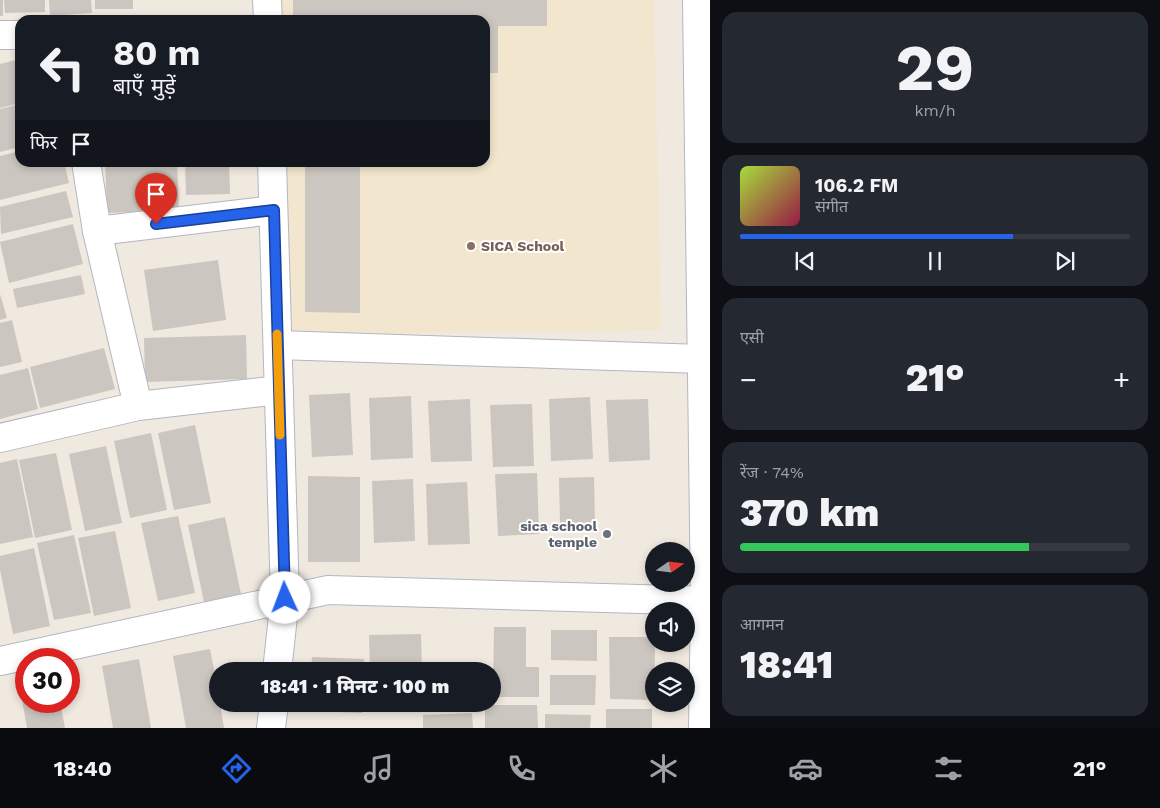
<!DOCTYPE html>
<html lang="hi">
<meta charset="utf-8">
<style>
:root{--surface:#171b24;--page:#242831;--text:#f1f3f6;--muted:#9ea1a6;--line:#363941;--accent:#2563eb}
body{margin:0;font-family:"Work Sans","Noto Sans Devanagari",sans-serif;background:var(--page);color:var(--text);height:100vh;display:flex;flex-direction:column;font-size:19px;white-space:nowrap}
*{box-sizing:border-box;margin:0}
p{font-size:16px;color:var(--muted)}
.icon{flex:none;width:28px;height:28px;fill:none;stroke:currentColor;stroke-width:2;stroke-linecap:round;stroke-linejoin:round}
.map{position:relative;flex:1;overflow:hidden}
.drawer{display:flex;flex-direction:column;gap:12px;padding:12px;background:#0d0f14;width:450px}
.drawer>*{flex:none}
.guide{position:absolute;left:15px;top:15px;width:475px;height:152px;border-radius:15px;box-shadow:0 2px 8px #0003;background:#171b24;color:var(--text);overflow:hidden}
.needle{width:32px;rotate:76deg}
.controls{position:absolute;left:645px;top:542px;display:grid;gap:10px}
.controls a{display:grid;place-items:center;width:50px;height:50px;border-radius:50%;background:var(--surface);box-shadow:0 2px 8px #0003;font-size:25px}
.speed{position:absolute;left:15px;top:648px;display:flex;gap:10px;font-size:25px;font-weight:700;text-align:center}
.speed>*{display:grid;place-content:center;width:65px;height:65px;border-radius:50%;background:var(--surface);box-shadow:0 2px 8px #0003;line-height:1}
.speed .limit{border:8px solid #d22;background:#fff;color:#111}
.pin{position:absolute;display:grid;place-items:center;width:42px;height:42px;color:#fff;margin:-51px -21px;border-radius:50% 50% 50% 0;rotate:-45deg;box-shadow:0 0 5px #0007}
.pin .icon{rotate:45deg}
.me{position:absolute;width:55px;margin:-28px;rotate:358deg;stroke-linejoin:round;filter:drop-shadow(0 0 4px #0008)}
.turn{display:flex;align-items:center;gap:18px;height:105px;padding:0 15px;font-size:22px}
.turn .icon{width:65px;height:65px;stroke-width:2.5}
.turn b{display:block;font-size:35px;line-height:42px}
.then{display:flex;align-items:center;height:48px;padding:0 15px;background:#0003;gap:10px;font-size:19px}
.big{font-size:38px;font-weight:800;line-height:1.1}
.drawer .tile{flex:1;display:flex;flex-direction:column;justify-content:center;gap:8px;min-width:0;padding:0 18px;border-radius:15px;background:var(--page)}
.drawer .dial{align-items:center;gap:0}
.dial b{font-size:65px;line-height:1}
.song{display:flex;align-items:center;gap:15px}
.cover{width:60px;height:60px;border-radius:8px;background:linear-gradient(135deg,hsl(80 70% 55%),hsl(340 70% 35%))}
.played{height:5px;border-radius:2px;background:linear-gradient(90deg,var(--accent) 70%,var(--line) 70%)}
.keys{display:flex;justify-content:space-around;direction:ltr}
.heat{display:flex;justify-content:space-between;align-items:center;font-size:28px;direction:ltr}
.charge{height:8px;border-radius:4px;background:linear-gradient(90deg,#34c759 74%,var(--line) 0)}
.trip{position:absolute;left:209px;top:662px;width:292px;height:50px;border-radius:25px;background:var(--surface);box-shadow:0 2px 8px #0003;font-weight:800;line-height:50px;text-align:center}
.tabs{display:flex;height:80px;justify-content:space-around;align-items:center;background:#090b0e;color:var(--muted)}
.tabs .icon{width:35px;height:35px}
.tabs .current{color:var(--accent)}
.tabs b{font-size:22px;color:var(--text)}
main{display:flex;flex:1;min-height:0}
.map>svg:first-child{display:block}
.education{fill:#f2e6ce}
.building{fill:#cbc6bf}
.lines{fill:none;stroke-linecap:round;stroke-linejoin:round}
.minor-casing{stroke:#b3b6c2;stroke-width:30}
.minor{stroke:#fff;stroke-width:28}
.route-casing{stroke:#184099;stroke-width:12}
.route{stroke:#2563eb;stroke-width:9}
.slow{stroke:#f59e0b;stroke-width:9}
.education-dot{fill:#8d6e63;stroke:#fff;stroke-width:2}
.worship-dot{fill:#6b7280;stroke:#fff;stroke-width:2}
.labels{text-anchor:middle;stroke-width:4;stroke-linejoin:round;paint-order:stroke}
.education-label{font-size:14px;font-weight:bold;fill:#785e54;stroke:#fff;text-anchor:start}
.worship-label{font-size:14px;font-weight:bold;fill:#5b616d;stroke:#fff;text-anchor:end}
</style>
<main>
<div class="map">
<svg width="710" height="728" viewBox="0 0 710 728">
<rect width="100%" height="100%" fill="#f0e9e0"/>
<!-- education -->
<path class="education" d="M276,0H654L661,330L287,335L281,163L485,162V20H276Z"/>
<!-- building -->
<g class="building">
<rect x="0" y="0" width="3" height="16"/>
<path d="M4,0H45V12L5,13Z"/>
<path d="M49,0H91L92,13L50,16Z"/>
<rect x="95" y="0" width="38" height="9"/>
<path d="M293,0H547V26H498V73H485V20H293Z"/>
<path d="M20,59V103L0,108V64Z"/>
<path d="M20,104V147L0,152V109Z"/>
<path d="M20,151V162H64L69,183L0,200V156Z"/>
<path d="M105,162H177L179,210L107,213Z"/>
<path d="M185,162H229L230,194L186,195Z"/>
<path d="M305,162H360V313L305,312Z"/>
<path d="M66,191L73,217L1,234L0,207Z"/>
<path d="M73,224L83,264L9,283L0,242Z"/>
<path d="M218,260L226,320L153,331L144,270Z"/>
<path d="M81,275L85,294L17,308L13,289Z"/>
<path d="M0,294L7,318L0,320Z"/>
<path d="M12,320L22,362L0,367V323Z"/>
<path d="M246,335L247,379L145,382L144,338Z"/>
<path d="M104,348L115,389L40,408L30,367Z"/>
<path d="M28,368L38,409L0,419V375Z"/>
<path d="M350,393L353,455L312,457L309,395Z"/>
<path d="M411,396L413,458L371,460L369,398Z"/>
<path d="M590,397L593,459L551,461L549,399Z"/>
<path d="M470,399L472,461L431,462L428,401Z"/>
<path d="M648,399L650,460L609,462L606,400Z"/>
<path d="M532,404L534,466L493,467L490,405Z"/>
<path d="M195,425L211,503L174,510L158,433Z"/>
<path d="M151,433L167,510L130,518L114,441Z"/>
<path d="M106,446L122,523L85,531L69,454Z"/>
<path d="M56,453L72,530L35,538L19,460Z"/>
<path d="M17,459L33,537L0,544V463Z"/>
<path d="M537,473L539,534L498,536L495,474Z"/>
<path d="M308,476L360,477V562H308Z"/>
<path d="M594,477L595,524H560L559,478Z"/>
<path d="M413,479L415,541L374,543L372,481Z"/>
<path d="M467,482L470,544L428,545L426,484Z"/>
<path d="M178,516L195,593L158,601L141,523Z"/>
<path d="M225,517L241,594L204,602L188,525Z"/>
<path d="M115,531L131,608L94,616L78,538Z"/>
<path d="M74,535L91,613L54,620L37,543Z"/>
<path d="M34,548L50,626L13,634L0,570V556Z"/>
<path d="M494,627H526V667H539V697H493Z"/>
<path d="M551,630H597V661L551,660Z"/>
<path d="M421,634L422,671H370L369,635Z"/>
<path d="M609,637H654V644H655L654,700L610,699Z"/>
<path d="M210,649L218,689V704H220L224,728H186L173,656Z"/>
<path d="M312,657L364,659L363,671H311Z"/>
<path d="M139,659L151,728H113L102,666Z"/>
<path d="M550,675H596L595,705H550Z"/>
<path d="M26,681V701H60L65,728H27L19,683Z"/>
<path d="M310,704H362V713L310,711Z"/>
<path d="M371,704H422V707L371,708Z"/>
<path d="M485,705H537L538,728H485Z"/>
<rect x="606" y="709" width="46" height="19"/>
<path d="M472,713L473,728H423V715Z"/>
<path d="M545,714L591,715L590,728H545Z"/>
</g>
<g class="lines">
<defs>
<g id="minor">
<path d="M267,0L268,20"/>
<path d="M697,0L705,601L703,728"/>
<path d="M0,35H20"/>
<path d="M86,162L97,231L138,406"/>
<path d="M272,162L285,598L277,671"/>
<path d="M97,231L273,210"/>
<path d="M278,345L702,359"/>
<path d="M0,438L138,406L279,390"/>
<path d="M0,661L328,590L710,601"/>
<path d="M271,728L274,704"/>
</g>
</defs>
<!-- minor casing -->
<use href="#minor" class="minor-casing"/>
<!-- minor -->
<use href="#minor" class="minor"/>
</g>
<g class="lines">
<defs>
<path id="route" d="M156,224L274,210L285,598"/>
</defs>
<!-- route casing -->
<use href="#route" class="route-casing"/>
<!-- route -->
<use href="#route" class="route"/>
<!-- slow -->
<path class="slow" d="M277,334L280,435"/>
</g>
<!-- markers -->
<circle class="education-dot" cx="471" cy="246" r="5"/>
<circle class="worship-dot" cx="607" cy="534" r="5"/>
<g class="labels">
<!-- education labels -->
<g class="education-label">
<text x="481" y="251">SICA School</text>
</g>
<!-- worship labels -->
<g class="worship-label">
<text x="597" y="531">sica school<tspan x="597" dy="16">temple</tspan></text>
</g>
</g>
</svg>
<div class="controls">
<a><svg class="needle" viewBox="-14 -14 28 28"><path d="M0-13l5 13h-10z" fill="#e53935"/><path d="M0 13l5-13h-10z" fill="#9ea1a6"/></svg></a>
<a><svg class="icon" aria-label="sound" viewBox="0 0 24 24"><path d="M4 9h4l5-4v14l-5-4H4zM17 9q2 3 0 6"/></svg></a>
<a><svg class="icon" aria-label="layers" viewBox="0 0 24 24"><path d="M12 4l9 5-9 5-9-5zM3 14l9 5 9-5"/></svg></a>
</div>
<div class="speed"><div class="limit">30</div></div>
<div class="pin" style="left:156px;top:224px;background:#d93025"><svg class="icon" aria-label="arrive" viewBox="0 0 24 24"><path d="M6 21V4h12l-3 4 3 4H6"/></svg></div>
<svg class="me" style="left:285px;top:598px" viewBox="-20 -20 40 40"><circle r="19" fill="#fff"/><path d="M0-13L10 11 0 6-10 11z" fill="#2563eb"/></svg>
<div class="trip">18:41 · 1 मिनट · 100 m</div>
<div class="guide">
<div class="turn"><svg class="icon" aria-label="left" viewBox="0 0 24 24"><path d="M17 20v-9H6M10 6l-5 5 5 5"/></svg><div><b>80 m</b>बाएँ मुड़ें</div></div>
<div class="then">फिर<svg class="icon" aria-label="arrive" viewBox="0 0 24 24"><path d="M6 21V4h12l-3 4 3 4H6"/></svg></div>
</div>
</div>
<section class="drawer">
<div class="tile dial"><b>29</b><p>km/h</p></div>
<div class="tile">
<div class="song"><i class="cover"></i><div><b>106.2 FM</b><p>संगीत</p></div></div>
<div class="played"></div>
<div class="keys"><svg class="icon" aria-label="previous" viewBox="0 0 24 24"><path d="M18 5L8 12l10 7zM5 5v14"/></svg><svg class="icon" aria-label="pause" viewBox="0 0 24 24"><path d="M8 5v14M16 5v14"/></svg><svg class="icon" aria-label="next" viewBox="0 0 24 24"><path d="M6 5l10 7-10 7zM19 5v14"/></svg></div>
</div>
<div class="tile"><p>एसी</p>
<div class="heat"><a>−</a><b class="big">21°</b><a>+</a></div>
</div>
<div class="tile"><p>रेंज · 74%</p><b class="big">370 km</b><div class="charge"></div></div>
<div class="tile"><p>आगमन</p><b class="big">18:41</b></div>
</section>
</main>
<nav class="tabs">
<b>18:40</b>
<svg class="icon current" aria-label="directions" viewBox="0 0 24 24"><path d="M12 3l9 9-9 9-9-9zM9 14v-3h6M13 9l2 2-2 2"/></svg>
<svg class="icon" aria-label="music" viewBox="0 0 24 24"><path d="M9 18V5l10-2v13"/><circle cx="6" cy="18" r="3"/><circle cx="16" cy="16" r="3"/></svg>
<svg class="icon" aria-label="phone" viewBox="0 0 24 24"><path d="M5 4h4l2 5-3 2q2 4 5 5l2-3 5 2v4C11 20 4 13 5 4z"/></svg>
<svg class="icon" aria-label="climate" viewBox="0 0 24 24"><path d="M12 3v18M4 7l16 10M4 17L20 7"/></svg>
<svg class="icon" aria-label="car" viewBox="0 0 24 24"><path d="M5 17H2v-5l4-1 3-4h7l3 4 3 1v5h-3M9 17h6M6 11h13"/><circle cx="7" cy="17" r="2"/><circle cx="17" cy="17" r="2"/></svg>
<svg class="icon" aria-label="filters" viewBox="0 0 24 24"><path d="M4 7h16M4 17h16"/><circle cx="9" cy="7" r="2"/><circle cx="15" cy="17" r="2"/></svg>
<b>21°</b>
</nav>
